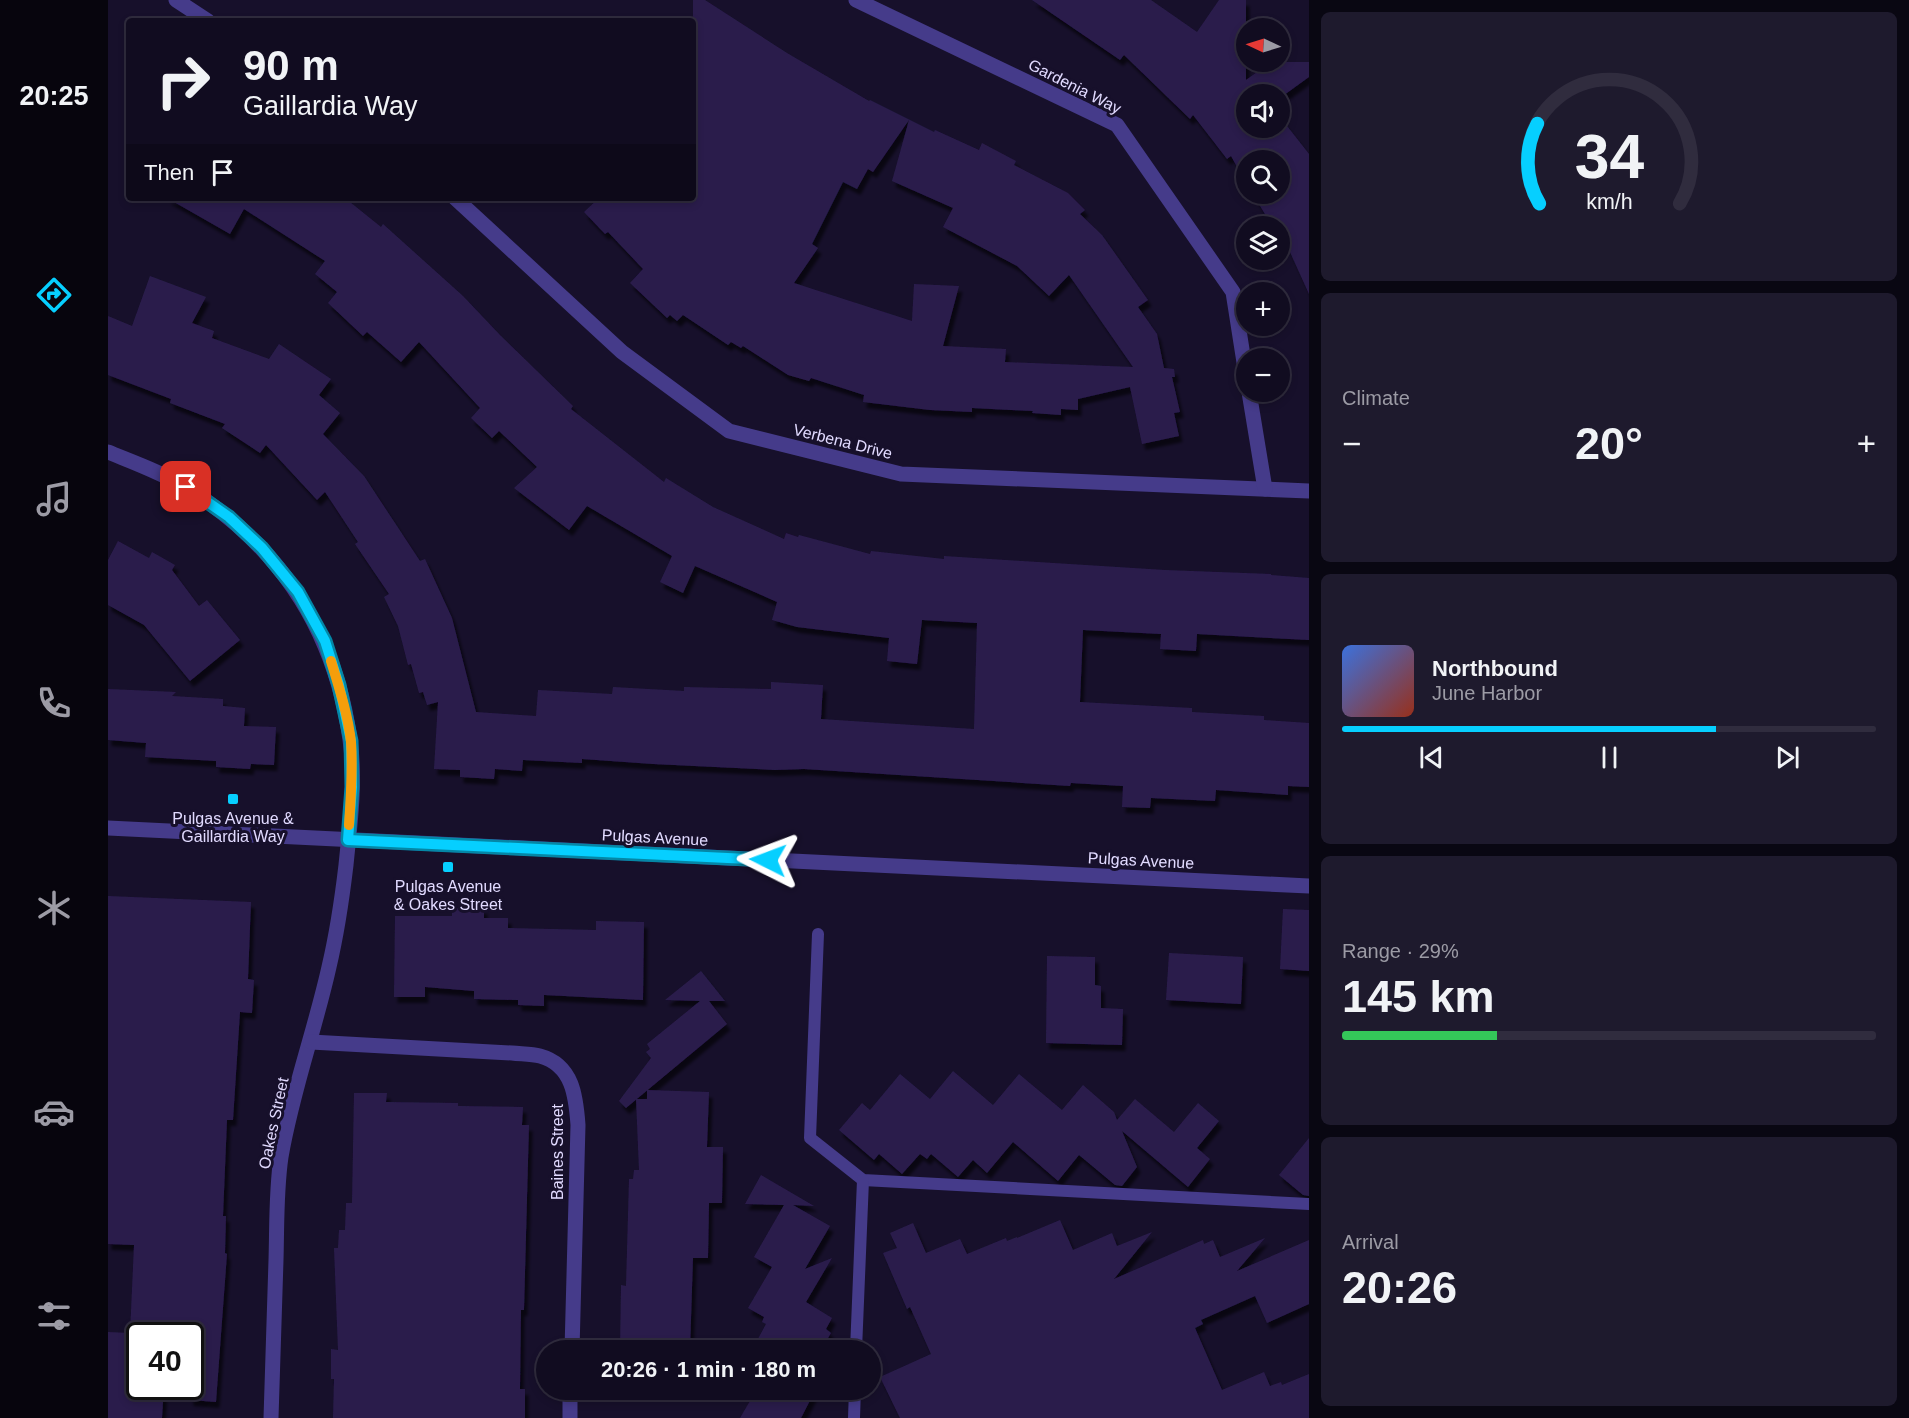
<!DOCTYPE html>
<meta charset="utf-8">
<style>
:root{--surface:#110c20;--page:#1e1a2d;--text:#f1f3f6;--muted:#9c9ba5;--line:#302c3e;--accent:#06cfff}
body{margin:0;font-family:Arial,sans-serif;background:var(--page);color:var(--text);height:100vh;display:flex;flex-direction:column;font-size:22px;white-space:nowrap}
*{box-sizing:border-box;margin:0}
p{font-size:20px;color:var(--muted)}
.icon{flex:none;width:33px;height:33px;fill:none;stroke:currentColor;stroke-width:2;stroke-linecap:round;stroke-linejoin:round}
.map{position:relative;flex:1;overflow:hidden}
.drawer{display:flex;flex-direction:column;gap:12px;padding:12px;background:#090712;width:600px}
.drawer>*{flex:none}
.guide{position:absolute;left:18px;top:18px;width:570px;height:183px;border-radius:6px;box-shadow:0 3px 9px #0003,0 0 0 2px var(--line);background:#110c20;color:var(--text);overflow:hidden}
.needle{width:39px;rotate:274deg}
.buttons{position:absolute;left:1128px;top:18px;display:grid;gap:12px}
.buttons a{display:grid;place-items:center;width:54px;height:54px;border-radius:50%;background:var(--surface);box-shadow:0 3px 9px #0003,0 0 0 2px var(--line);font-size:30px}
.speed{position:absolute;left:18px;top:1322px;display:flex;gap:12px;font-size:30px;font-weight:700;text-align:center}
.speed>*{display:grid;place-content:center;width:78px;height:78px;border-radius:50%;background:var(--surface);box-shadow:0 3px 9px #0003,0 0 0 2px var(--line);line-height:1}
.speed .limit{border:3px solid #111;border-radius:9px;background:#fff;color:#111}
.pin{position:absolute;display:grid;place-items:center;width:51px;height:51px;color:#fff;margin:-26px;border-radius:12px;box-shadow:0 3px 9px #0006}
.me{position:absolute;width:66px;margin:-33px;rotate:273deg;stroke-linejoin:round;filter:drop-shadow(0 0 4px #0008)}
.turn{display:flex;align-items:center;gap:21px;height:126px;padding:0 18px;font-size:27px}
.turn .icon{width:78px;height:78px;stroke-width:2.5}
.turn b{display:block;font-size:42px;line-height:51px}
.then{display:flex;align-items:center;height:57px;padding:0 18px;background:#0003;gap:12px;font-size:22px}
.big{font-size:45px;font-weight:700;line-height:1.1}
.drawer .widget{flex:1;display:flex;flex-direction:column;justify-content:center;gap:9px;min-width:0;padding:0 21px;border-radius:9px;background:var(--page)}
.drawer .dial{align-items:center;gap:0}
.dial svg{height:156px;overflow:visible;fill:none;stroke:var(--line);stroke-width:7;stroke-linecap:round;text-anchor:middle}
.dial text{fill:var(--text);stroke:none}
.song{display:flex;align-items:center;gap:18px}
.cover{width:72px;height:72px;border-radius:9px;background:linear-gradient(135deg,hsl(220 70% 55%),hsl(10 70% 35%))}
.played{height:6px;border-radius:3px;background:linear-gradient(90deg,var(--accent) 70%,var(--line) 70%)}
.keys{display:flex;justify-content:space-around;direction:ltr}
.heat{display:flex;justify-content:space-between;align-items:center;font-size:33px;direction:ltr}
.charge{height:9px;border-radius:4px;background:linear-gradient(90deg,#34c759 29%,var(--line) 0)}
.trip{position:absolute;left:428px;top:1340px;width:345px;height:60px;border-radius:30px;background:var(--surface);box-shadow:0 3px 9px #0003,0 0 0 2px var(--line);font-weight:700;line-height:60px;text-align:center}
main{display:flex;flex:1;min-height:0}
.menu{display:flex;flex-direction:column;width:108px;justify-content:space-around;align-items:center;background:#07050d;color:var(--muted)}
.menu .icon{width:42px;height:42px}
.menu .current{color:var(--accent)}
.menu b{font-size:27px;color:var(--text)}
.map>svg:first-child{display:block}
.building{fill:#2a1c4c;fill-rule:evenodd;filter:url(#shadow)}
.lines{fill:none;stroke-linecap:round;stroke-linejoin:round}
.service{stroke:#453b8a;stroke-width:12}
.minor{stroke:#453b8a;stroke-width:15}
.tertiary{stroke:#453b8a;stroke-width:15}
.route-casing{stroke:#0487a6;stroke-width:15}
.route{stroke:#06cfff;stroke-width:10}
.slow{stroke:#f59e0b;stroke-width:10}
.poi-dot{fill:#06cfff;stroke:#17102b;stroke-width:2}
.labels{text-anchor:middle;stroke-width:6;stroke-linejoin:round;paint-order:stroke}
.street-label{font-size:16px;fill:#e1daff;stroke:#17102b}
.poi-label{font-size:16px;fill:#e1daff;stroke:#17102b}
</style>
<main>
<nav class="menu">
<b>20:25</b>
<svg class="icon current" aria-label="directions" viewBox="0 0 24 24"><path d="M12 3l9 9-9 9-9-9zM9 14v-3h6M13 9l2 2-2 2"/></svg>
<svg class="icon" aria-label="music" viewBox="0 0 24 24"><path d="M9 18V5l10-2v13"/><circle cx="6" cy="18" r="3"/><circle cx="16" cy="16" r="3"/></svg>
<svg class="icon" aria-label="phone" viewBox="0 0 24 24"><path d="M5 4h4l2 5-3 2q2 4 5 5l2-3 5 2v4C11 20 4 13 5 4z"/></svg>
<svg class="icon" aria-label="climate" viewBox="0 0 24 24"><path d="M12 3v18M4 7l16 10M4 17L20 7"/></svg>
<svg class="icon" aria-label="car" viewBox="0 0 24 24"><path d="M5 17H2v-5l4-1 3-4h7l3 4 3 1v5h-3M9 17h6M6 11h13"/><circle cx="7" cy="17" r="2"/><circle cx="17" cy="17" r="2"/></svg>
<svg class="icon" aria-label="filters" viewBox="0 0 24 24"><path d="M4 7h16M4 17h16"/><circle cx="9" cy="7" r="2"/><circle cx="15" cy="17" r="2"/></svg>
</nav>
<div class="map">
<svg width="1201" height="1418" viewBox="0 0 1201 1418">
<defs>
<filter id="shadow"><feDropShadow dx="3.5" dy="6" stdDeviation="1.5" flood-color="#0009"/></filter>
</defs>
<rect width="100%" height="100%" fill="#17102b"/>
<!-- building -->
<g class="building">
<path d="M585,0H597L679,53L761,101L762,100L826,132L827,130L871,150L874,143L908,161L906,165L960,193L977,210L972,214L994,235L1040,300L1030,307L1049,334L1056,368L1066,369L1067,377H1064L1072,412L1066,413L1071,436L1034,444L1022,387L970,399V410L953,409V415L924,413L925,411L864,408V412L822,410L755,402L756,395L703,378L701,381L680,375L635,346L633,348L623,342L620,345L575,315L569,321L562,315L559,318L522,283L535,269L500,232L497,234L476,212L491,198H585ZM801,120L784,181L845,208L835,227L909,266L941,296L961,275L1025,367L897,362L898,349L835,346L851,286L806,284L804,321L686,283L710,248L704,244L735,182L749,189L760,169L765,172Z"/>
<path d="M924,0H1043L1089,32L1111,0H1138V80L1163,62H1201V77L1172,98V94H1138V128H1172V117L1201,154V294L1172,230V226H1164L1145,194H1172V160H1138V183L1123,156L1119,159L1085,115L1082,119L1016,55L1012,60Z"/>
<path d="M59,198H237L273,227L275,224L355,296L392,335L465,406L463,409L556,482L558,478L605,507L676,539L678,533L690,537L691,535L762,554L763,551L836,559V556L1057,570L1163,574V575L1201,578V640L1089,634L1088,651L1052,649L1053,634L975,630L972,702L1084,708V712L1156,716V720L1201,723V787L1180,786V795L1108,790L1107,801L1043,798L1042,808L1014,807L1015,786L963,783L962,786L696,769L667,770L545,764L474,759V763L415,760L414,771L387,769L386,779L352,777V770L326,769L330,702L319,705L315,692L311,693L303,664L300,665L290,626L276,597L281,594L247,544L250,542L217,492L209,500L158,445L152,453L114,428L117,424L62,403L63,399L0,375V316L24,326L42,276L98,297L84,323L106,331L104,338L161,359L171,344L223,379L211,395L232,413L215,434L256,476L312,561L317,559L344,618L368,712L428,716L430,690L504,694L505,687L576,691V687L663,689V682L715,685L713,719L866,729L869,623L814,620L809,664L779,661L781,638L689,627L664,620L669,602L587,566L575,593L552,582L564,556L479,506L461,530L406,488L429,467L391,431L384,438L363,418L372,408L311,342L293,362L259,332L255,336L220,303L229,292L207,274L217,261L136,209L122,234Z"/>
<path d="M10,541L41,558L44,552L67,565L64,570L91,606L99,600L132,640L82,681L36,625L0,605V560Z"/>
<path d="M0,689L68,692L64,696L115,699V706L137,708L136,726L168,727L166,765L143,764L142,769L108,767V761L37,757L38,743L0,740Z"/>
<path d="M0,896L143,902L140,979L146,980L144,1013L132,1012L125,1120H119L115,1216H118L117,1253L119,1254L108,1402L82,1400V1335H32V1386H56L54,1418H0V1332L22,1333L26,1245L0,1244Z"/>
<path d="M344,908H376V918H400V928L488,930V921L536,922L535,1000L436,995V1006L410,1005V1000L366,999V991L317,987V997H286L287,916H344Z"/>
<path d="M1175,909L1201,910V971L1172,969Z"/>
<path d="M1061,953L1135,957L1133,1004L1058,1000Z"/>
<path d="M939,956L987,957V985L993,986V1008L1015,1009L1014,1045L938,1043Z"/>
<path d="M593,971L617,1001H601L619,1024L518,1108L511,1101L543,1058L538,1052L542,1049L539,1044L592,1001L557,1000Z"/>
<path d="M845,1071L885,1105L911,1074L954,1110L975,1085L1006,1112L1009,1120L1027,1099L1066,1132L1090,1103L1111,1121L1089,1148L1102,1159L1080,1187L1014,1131L1029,1167L1014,1186L1007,1185L971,1155L950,1181L905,1142L879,1173L865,1160L850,1177L823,1154L819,1159L812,1154L794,1174L771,1154L766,1160L731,1130L754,1103L762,1110L792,1074L822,1099Z"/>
<path d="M539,1090L601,1092L599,1147H615L614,1203H601L600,1258H585L582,1350H512L513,1285L518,1286L521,1179H525L526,1170H531L528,1099H539Z"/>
<path d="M246,1093H279L278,1102L350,1103V1106L415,1107L414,1125H421L416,1310H413L412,1389H417V1418H225L226,1379H223V1349L230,1350L226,1248H230L231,1230H237L238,1203H244Z"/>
<path d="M1201,1138V1196L1195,1195L1171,1175Z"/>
<path d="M653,1175L706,1206L685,1205L722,1226L697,1269L724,1258L698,1302L724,1318L718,1329L723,1333L713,1350H644L658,1324L654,1322L656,1317L640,1308L664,1267L646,1257L676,1205L637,1204Z"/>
<path d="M952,1220L965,1250L1004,1233L1009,1246L1044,1232L1006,1279L1095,1240L1096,1244L1105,1240L1112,1257L1157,1238L1129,1271L1201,1240V1304L1159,1323L1147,1296L1093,1320L1095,1324L1087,1328L1114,1390L1156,1372L1162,1386L1173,1382L1174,1385L1201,1374V1418H792L772,1377L823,1354L802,1307L799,1309L775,1253L789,1248L782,1233L805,1223L818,1253L852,1239L859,1254L898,1238L899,1241L909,1237V1238Z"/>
<path d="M649,1389H708L693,1418H632Z"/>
</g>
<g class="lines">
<!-- service -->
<g class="service">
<path d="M710,934L702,1138L755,1180L1201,1204"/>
<path d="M748,1350L755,1180"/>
<path d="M746,1418L747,1389"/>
</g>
<!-- minor -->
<g class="minor">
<path d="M68,0L100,21"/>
<path d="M748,0L1009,125L1125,292L1138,375"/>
<path d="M347,198L514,352L621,431L793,474L1201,491"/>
<path d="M1141,392L1157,489"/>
<path d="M0,452C27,463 55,473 79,488C173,547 227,630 242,740C248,780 242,824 238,865C234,899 229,933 221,967C207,1030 184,1092 173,1157C168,1191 169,1226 168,1260C166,1313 165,1365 163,1418"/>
<path d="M203,1042L404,1053C413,1054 424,1054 432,1056C465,1065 468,1097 470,1125L464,1350"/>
<path d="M462,1418V1389"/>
</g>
<!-- tertiary -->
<path class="tertiary" d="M0,828L1201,886"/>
</g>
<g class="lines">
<defs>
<path id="route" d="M78,487L121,517L154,548L190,592L217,641L231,685L243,741L244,787L240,840L660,860"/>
</defs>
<!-- route casing -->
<use href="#route" class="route-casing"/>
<!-- route -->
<use href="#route" class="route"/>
<!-- slow -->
<path class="slow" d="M223,661C231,687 240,715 243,742C245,769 243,797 241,825"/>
</g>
<!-- markers -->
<g class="poi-dot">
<rect x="119" y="793" width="12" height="12" rx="3"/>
<rect x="334" y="861" width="12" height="12" rx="3"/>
</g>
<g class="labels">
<!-- street labels -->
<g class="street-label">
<text transform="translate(967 86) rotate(27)" y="6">Gardenia Way</text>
<text transform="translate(735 441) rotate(14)" y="6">Verbena Drive</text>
<text transform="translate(547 837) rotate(3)" y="6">Pulgas Avenue</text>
<text transform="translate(1033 860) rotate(3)" y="6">Pulgas Avenue</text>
<text transform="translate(165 1123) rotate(-78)" y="6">Oakes Street</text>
<text transform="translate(449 1152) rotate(-90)" y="6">Baines Street</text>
</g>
<!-- poi labels -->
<g class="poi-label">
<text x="125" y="824">Pulgas Avenue &amp;<tspan x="125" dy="18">Gaillardia Way</tspan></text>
<text x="340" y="892">Pulgas Avenue<tspan x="340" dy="18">&amp; Oakes Street</tspan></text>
</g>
</g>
</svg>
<div class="buttons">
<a><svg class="needle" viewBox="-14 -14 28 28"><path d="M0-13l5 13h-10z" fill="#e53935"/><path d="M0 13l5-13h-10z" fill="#9c9ba5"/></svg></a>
<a><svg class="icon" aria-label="sound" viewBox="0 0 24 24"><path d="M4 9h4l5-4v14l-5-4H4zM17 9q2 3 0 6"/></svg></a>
<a><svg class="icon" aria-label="search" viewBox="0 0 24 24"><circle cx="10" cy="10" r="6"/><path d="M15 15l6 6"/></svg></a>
<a><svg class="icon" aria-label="layers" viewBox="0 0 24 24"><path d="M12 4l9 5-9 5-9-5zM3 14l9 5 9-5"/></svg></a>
<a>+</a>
<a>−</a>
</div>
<div class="speed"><div class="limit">40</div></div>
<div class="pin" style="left:78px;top:487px;background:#d93025"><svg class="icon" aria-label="arrive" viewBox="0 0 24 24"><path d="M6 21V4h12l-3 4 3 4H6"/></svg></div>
<svg class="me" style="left:660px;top:860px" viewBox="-20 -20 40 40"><path d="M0-17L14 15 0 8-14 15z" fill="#06cfff" stroke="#fff" stroke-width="4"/></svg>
<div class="trip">20:26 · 1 min · 180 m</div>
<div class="guide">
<div class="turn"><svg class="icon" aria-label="right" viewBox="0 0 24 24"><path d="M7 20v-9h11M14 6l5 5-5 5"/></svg><div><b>90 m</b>Gaillardia Way</div></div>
<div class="then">Then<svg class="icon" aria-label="arrive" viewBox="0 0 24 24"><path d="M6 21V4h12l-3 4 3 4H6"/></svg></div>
</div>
</div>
<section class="drawer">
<div class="widget dial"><svg viewBox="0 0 100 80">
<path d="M14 69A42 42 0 1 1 86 69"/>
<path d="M14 69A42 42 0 0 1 13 28" stroke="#06cfff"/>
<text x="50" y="56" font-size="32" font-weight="700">34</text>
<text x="50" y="72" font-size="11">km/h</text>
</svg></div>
<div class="widget"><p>Climate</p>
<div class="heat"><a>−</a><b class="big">20°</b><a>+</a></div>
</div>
<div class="widget">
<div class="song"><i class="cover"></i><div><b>Northbound</b><p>June Harbor</p></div></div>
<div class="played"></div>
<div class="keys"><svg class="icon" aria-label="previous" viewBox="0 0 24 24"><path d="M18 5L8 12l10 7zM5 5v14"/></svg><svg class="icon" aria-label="pause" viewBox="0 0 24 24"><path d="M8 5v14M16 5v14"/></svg><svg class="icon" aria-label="next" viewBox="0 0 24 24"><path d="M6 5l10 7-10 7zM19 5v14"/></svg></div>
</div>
<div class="widget"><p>Range · 29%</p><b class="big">145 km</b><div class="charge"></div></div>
<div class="widget"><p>Arrival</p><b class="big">20:26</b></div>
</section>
</main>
